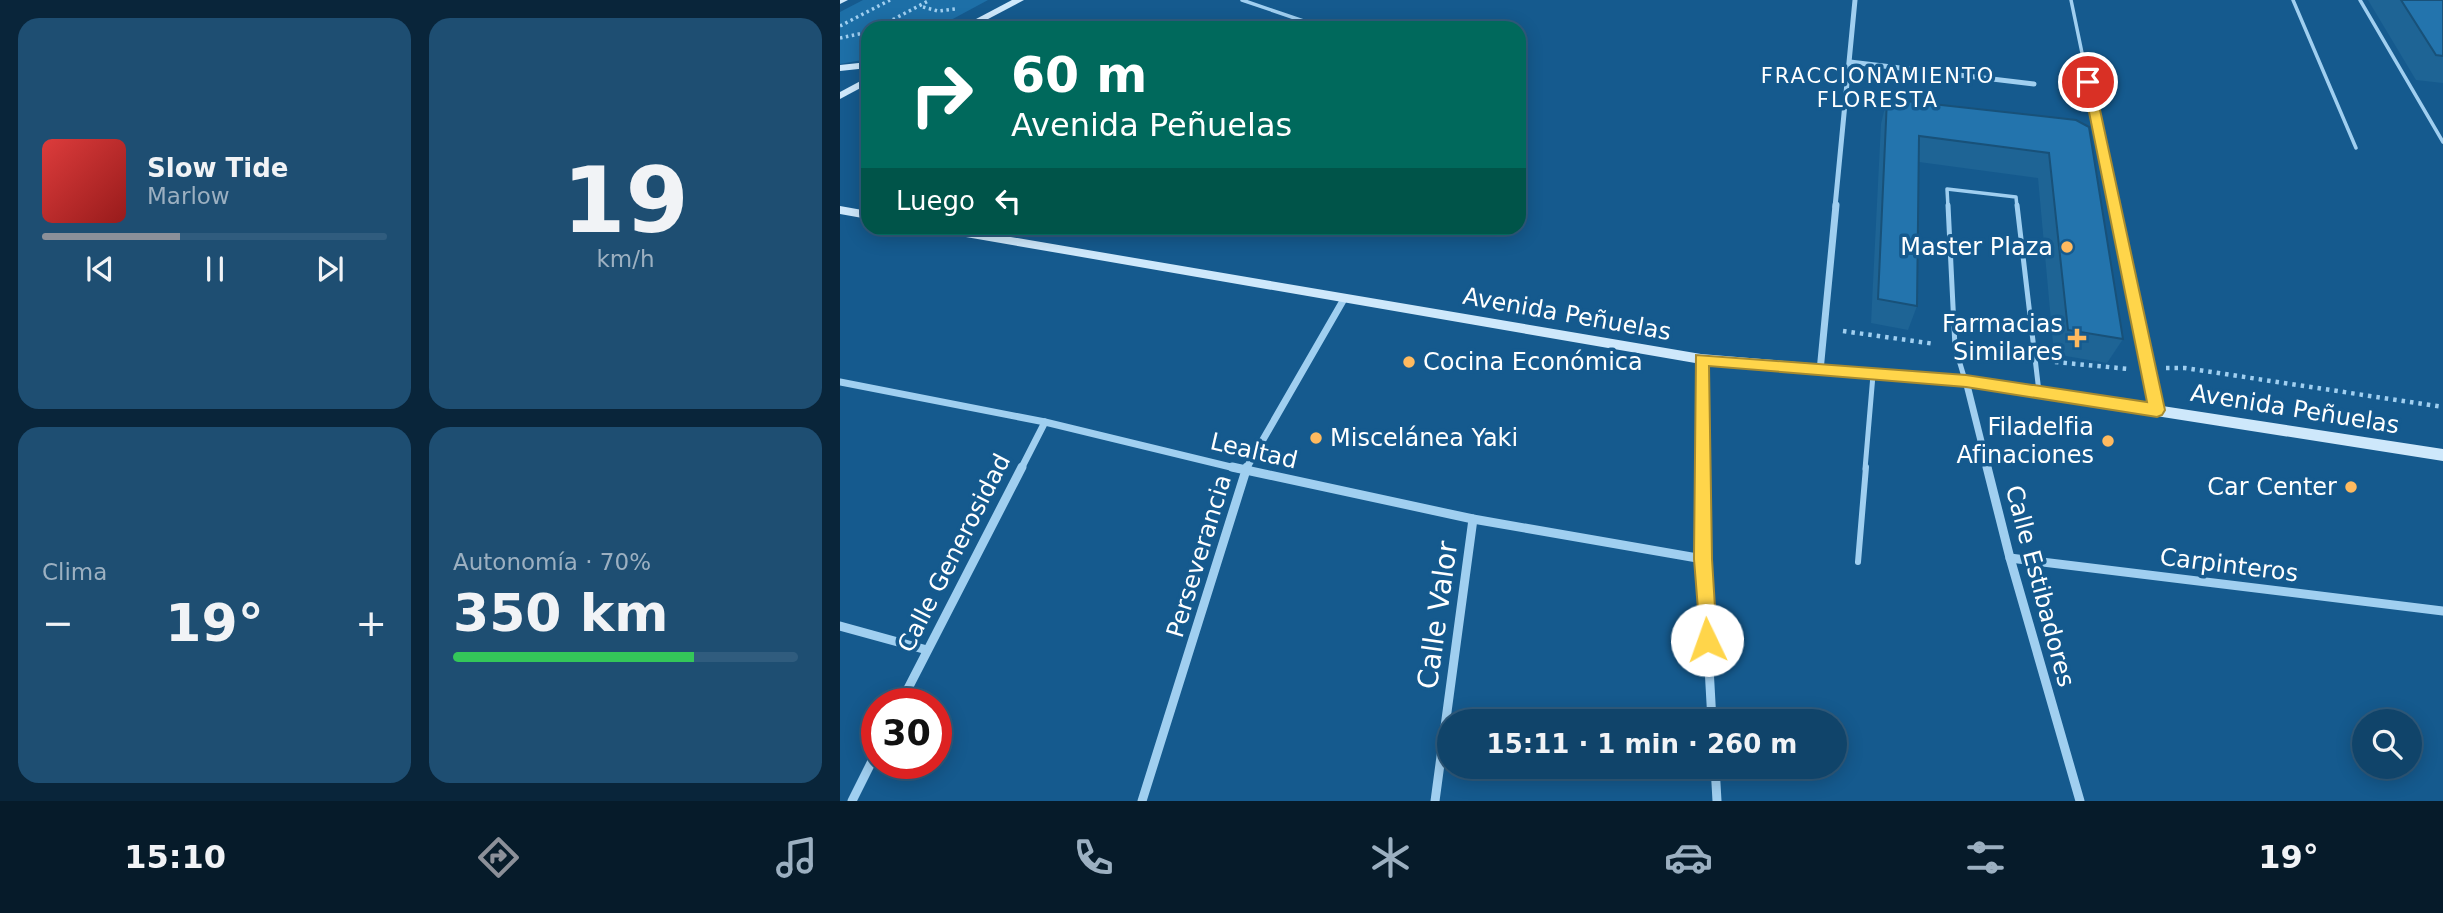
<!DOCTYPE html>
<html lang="es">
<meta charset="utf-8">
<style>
:root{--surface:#10446a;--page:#1e4e72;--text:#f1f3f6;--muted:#9cb0c1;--line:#305c7e;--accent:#8c9099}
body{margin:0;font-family:"DejaVu Sans",sans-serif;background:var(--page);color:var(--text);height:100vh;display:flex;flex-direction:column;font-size:26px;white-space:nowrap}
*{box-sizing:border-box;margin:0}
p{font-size:23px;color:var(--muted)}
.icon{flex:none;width:38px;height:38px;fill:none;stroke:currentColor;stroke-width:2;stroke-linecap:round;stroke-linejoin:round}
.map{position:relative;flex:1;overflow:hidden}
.side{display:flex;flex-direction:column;gap:18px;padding:18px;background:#09253a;width:840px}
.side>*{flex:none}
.banner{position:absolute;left:21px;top:21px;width:665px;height:214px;border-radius:21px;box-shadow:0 4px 18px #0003,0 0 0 2px var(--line);background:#00695c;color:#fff;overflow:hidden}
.fabs{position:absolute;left:1512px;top:709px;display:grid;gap:14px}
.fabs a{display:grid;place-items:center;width:70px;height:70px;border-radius:50%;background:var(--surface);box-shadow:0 4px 18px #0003,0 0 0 2px var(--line);font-size:35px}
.speed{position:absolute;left:21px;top:688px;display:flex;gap:14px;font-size:35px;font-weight:700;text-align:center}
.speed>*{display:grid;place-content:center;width:91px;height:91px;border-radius:50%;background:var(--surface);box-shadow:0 4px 18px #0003,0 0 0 2px var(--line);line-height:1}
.speed .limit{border:10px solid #d22;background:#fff;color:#111}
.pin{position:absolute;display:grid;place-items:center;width:60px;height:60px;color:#fff;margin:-30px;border:4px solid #fff;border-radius:50%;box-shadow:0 2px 7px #0007}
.me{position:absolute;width:77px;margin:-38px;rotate:357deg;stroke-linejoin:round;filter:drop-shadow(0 0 5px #0008)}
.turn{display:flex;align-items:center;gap:24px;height:147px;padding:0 35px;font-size:32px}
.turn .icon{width:91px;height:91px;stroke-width:2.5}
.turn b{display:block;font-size:49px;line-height:60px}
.then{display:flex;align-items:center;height:66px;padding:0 35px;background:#0003;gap:14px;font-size:26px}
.big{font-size:52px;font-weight:600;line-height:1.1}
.side .tile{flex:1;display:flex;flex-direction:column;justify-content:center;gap:10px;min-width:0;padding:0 24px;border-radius:21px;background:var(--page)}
.side .dial{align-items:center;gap:0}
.dial b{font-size:91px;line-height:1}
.song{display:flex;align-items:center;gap:21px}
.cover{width:84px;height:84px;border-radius:10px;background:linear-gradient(135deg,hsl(0 70% 55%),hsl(0 70% 35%))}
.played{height:7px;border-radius:4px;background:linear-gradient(90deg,var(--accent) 40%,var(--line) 40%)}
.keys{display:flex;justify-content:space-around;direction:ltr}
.heat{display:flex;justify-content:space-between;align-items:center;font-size:38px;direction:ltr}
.charge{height:10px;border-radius:5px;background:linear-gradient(90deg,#34c759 70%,var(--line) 0)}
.side .tiles{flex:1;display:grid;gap:18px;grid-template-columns:repeat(2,1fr)}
.trip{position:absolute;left:597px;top:709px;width:410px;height:70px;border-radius:35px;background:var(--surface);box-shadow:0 4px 18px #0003,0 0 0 2px var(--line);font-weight:600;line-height:70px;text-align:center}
.menu{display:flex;height:112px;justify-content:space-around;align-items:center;background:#061b2a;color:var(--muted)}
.menu .icon{width:49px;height:49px}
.menu .on{color:var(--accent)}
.menu b{font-size:32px;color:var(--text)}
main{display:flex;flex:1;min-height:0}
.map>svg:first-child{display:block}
.green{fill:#1d6fa7}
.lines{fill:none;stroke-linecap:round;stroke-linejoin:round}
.path-far1{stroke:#a0cff0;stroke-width:3.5;stroke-dasharray:2.5 3.5;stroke-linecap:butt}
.path{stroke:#a0cff0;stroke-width:4.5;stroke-dasharray:3.5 5;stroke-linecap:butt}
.lane-far2{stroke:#a0cff0;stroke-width:3.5}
.lane-far1{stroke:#a0cff0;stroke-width:5}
.lane{stroke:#a0cff0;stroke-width:6}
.street-far2{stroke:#a0cff0;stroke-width:5}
.street-far1{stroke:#a0cff0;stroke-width:7}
.street{stroke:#a0cff0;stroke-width:9}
.secondary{fill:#cee8fb;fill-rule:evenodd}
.wall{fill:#1e6495}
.building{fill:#2374ad;stroke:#185179;stroke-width:2}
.route{fill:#ffd54a;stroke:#a68a30;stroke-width:2}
.poi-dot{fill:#ffba5f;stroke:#155a8e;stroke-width:2.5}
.labels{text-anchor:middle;stroke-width:7;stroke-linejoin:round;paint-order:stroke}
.far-neighbourhood-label{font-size:21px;letter-spacing:2px;fill:#fff;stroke:#155a8e}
.poi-label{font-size:24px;fill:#fff;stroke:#155a8e;text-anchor:end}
.street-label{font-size:24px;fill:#fff;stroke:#155a8e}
.near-street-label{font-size:28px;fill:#fff;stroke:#155a8e}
</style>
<main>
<section class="side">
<div class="tiles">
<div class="tile">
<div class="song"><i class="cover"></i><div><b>Slow Tide</b><p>Marlow</p></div></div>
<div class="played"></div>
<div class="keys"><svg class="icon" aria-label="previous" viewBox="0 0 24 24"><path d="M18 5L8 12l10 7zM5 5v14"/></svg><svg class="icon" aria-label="pause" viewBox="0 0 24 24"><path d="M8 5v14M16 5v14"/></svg><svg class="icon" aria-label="next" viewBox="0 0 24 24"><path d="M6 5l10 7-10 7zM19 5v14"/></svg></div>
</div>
<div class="tile dial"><b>19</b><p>km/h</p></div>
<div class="tile"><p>Clima</p>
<div class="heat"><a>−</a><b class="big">19°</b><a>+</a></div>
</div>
<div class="tile"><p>Autonomía · 70%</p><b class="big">350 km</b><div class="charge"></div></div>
</div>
</section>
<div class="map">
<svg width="1603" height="801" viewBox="0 0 1603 801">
<rect width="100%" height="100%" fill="#155a8e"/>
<!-- green -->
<path class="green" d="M23,0H148L96,28H28V59L0,64V12Z"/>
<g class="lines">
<!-- path-far1 -->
<g class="path-far1">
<path d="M83,7L98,11L115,9"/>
<path d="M0,26L50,0"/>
<path d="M37,28L90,0"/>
<path d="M0,38L28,32"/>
</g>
<!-- path -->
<g class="path">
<path d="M1003,331L1095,344"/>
<path d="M1135,350L1175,357"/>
<path d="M1215,362L1289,369"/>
<path d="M1326,368H1345L1603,407"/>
</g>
<!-- lane-far2 -->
<g class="lane-far2">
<path d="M402,0L484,28"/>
<path d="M1231,0L1274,207"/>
<path d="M1453,0L1516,148"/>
<path d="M1520,0L1603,142"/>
<path d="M1108,207L1107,189L1176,197L1177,207"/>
</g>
<!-- lane-far1 -->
<g class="lane-far1">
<path d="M1108,205L1115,347L1125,380"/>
<path d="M1177,205L1199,392"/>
<path d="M1274,205L1317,410"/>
<path d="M1025,469L1033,375"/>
</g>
<!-- lane -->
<path class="lane" d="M1018,562L1026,467"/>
<!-- street-far2 -->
<g class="street-far2">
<path d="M1010,62L1194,84"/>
<path d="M995,207L1015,0"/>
</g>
<!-- street-far1 -->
<g class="street-far1">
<path d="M861,359L862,469"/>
<path d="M980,371L996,205"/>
<path d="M1126,381L1148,469"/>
<path d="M0,382L205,422L399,469"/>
<path d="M181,469L205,422"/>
<path d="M406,469L504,299"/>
</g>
<!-- street -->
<g class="street">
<path d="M392,467L633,519L863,559"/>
<path d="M862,467L863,559L872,721"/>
<path d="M1147,467L1170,558L1240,801"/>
<path d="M1170,558L1603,611"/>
<path d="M0,626L87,650"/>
<path d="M60,704L182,467"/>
<path d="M875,766L877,801"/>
<path d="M12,801L37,751"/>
<path d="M302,801L407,467"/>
<path d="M595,801L633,519"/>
</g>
<!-- secondary -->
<g class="secondary">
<path d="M0,0H8L0,4Z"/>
<path d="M172,0H184L131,28H119Z"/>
<path d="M28,62V68L0,71V65Z"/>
<path d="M28,77V84L0,99V92Z"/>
<path d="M0,206L28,211V219L0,214Z"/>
<path d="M91,228H118L861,354L1126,376L1603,449V461L1126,386L861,364L97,232Z"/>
</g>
</g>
<!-- wall -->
<g class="wall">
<path d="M1528,0H1603V83L1576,80Z"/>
<path d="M1047,99L1236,120L1283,339L1267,363L1214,354L1198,178L1079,162L1077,306L1068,330L1031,323L1041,124Z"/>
</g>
<!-- building -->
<g class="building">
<path d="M1561,0H1603V56L1596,55Z"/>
<path d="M1047,99L1236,120L1249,127L1283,339L1228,330L1209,153L1079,136L1077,306L1038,299Z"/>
</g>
<!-- route -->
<path class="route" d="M1248,78L1254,82L1325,410L1322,415L1317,417L1126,387L869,366L872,559L877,640L874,647L867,649L861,647L854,559L856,355L1126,375L1307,402L1243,82Z"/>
<!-- markers -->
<g class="poi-dot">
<circle cx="1227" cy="247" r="7"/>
<path d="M1233.5 327.5h7v7h7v7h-7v7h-7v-7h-7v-7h7z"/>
<circle cx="569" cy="362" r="7"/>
<circle cx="476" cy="438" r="7"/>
<circle cx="1268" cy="441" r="7"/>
<circle cx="1511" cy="487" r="7"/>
</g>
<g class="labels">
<!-- far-neighbourhood labels -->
<g class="far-neighbourhood-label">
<text x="1038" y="83">FRACCIONAMIENTO<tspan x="1038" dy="24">FLORESTA</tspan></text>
</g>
<!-- poi labels -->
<g class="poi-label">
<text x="1213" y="255">Master Plaza</text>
<text x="1223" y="332">Farmacias<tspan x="1223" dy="28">Similares</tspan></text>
<text x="583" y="370" text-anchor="start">Cocina Económica</text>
<text x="1254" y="435">Filadelfia<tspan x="1254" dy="28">Afinaciones</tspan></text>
<text x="490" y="446" text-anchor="start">Miscelánea Yaki</text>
<text x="1497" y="495">Car Center</text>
</g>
<!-- street labels -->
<g class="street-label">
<text transform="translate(727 314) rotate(10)" y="8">Avenida Peñuelas</text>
<text transform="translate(1455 409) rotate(9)" y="8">Avenida Peñuelas</text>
<text transform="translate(414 451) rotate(13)" y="8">Lealtad</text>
<text transform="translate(114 553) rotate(-63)" y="8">Calle Generosidad</text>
<text transform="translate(359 556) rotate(-73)" y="8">Perseverancia</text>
<text transform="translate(1389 565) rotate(7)" y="8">Carpinteros</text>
<text transform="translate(1200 586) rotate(75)" y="8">Calle Estibadores</text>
</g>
<!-- near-street labels -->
<g class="near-street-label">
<text transform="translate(597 615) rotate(-82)" y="10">Calle Valor</text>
</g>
</g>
</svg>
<div class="fabs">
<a><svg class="icon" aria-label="search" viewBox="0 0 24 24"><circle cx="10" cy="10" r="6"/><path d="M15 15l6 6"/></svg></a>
</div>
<div class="speed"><div class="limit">30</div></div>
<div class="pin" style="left:1248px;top:82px;background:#d93025"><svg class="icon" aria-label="arrive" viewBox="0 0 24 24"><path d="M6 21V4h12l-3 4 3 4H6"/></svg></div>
<svg class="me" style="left:867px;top:640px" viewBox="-20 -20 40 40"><circle r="19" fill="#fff"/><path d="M0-13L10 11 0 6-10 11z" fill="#ffd54a"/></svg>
<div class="trip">15:11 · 1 min · 260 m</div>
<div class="banner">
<div class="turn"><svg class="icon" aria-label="right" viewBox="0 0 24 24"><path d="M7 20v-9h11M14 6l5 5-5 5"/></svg><div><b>60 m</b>Avenida Peñuelas</div></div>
<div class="then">Luego<svg class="icon" aria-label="left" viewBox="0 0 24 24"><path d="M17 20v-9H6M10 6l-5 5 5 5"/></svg></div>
</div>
</div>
</main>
<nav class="menu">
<b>15:10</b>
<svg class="icon on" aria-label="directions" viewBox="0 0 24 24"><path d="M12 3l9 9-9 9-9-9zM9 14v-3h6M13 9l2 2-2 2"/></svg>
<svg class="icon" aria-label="music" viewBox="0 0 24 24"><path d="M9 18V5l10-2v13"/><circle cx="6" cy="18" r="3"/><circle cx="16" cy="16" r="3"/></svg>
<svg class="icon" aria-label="phone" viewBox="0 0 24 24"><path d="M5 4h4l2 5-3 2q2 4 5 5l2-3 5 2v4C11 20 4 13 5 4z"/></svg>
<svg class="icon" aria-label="climate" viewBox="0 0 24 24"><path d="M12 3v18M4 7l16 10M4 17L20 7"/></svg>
<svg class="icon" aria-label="car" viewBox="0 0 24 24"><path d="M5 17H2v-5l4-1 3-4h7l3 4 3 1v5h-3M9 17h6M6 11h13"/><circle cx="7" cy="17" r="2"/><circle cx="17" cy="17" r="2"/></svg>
<svg class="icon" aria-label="filters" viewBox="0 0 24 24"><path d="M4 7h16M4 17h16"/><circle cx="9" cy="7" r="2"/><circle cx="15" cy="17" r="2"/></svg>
<b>19°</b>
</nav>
